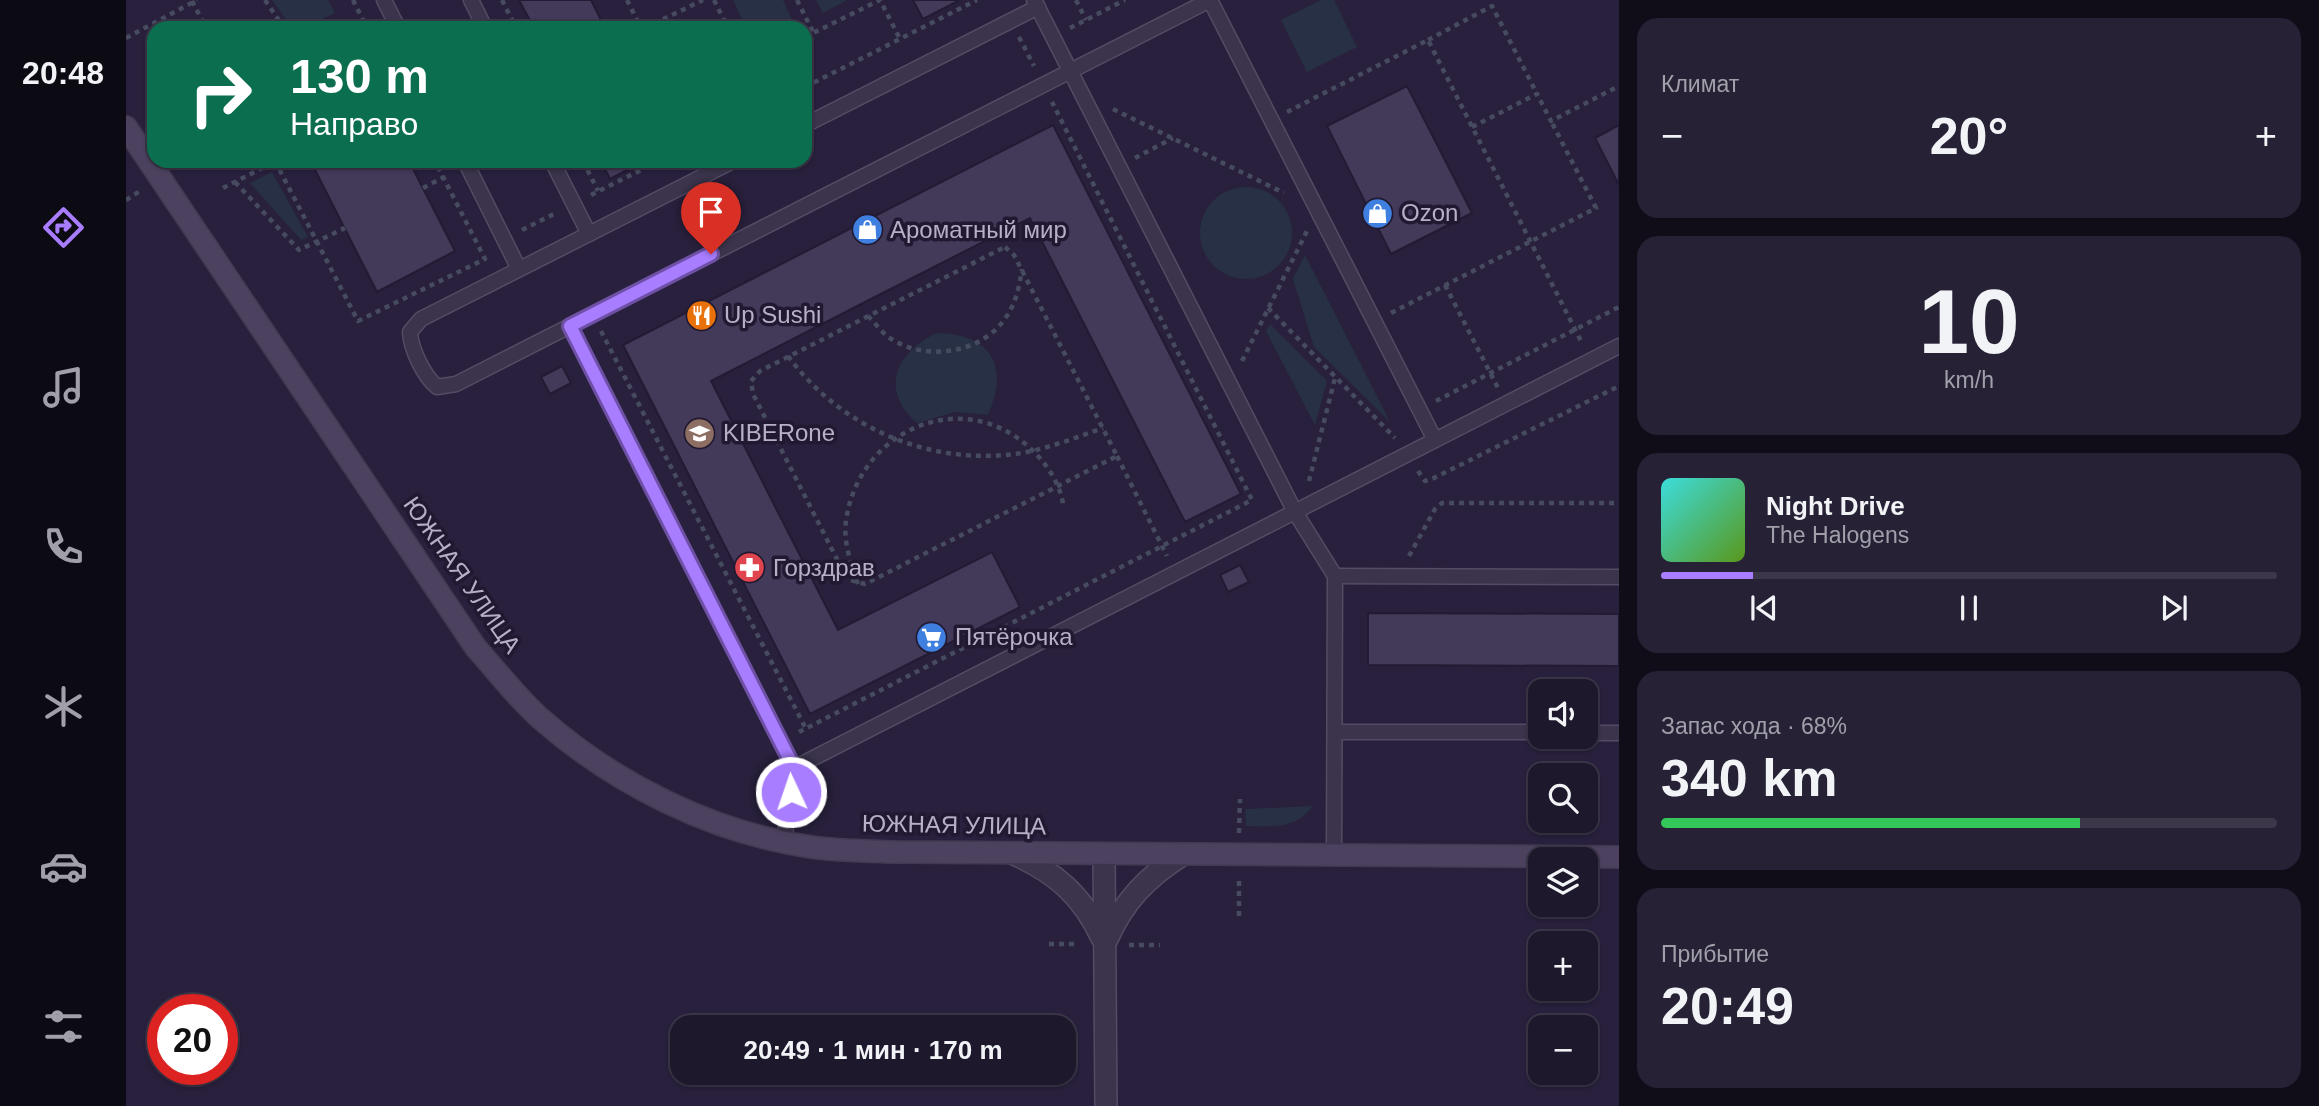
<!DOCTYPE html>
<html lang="ru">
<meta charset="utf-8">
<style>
:root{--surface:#1e182d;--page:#262135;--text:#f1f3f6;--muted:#a1a0aa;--line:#3c3749;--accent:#a97dff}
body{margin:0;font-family:Arial,sans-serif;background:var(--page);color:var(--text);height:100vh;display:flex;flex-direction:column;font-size:26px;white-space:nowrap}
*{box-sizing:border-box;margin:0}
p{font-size:23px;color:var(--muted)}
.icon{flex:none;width:38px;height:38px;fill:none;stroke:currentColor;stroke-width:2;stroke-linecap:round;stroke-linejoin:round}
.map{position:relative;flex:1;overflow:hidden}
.drawer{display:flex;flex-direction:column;gap:18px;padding:18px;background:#100d19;width:700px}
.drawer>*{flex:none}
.banner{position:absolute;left:21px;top:21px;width:665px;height:147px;border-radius:21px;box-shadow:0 2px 5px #0004,0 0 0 2px var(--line);background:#0b6e4f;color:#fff;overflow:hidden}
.fabs{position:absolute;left:1402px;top:679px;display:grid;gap:14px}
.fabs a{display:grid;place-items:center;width:70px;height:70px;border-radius:14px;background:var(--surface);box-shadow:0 2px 5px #0004,0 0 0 2px var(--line);font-size:35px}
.speed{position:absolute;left:21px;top:994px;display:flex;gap:14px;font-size:35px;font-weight:700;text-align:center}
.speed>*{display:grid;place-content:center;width:91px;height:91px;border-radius:50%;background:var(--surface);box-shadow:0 2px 5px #0004,0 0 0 2px var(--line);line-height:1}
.speed .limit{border:10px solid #d22;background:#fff;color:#111}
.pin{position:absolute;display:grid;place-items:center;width:60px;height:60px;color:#fff;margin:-72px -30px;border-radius:50% 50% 50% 0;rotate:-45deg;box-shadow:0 0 7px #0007}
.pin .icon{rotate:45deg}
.me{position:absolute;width:77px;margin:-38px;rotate:357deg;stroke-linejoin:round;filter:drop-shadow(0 0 5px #0008)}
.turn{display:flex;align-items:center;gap:24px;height:147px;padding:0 28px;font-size:32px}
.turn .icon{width:91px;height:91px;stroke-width:2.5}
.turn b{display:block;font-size:49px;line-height:60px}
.big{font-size:52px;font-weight:600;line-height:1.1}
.drawer .tile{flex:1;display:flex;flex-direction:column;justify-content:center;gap:10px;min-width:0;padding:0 24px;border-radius:21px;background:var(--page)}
.drawer .dial{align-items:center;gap:0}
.dial b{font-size:91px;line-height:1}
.song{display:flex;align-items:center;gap:21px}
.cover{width:84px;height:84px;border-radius:10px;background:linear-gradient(135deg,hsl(180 70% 55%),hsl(90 70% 35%))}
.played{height:7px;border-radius:4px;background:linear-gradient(90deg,var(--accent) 15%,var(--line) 15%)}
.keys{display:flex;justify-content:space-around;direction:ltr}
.heat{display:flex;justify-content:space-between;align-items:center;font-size:38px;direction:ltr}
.charge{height:10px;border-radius:5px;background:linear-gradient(90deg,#34c759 68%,var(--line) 0)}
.trip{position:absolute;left:544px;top:1015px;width:406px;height:70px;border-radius:21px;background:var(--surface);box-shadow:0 2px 5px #0004,0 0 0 2px var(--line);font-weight:600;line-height:70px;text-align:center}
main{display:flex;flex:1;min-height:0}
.tab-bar{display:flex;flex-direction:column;width:126px;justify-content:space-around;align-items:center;background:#0c0a12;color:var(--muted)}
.tab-bar .icon{width:49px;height:49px}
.tab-bar .selected{color:var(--accent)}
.tab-bar b{font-size:32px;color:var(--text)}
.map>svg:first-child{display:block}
.green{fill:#273044}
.building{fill:#433a5a;stroke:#231b33;stroke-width:2}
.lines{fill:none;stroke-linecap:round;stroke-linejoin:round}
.lane-casing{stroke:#544c64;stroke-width:17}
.street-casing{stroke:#544c64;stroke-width:24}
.secondary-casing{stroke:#423a52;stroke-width:24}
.path{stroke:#474b60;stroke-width:4.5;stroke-dasharray:5 5;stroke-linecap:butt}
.lane{stroke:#3b344c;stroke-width:14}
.street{stroke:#3b344c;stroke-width:21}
.secondary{stroke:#4c4260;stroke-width:21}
.route-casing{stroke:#6e51a6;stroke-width:18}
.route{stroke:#a97dff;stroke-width:12}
.labels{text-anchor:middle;stroke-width:7;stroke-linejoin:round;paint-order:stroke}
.poi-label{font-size:24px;fill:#b7afc8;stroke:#211931;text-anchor:start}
.street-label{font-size:24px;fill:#b7afc8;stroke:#211931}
</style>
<main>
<nav class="tab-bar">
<b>20:48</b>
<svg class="icon selected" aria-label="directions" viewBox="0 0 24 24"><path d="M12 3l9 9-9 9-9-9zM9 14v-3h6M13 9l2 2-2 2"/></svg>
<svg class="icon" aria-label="music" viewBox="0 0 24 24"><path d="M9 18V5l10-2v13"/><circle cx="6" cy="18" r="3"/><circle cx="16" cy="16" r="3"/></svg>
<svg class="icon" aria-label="phone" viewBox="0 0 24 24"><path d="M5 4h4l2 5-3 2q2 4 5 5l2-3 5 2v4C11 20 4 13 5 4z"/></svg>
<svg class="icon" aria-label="climate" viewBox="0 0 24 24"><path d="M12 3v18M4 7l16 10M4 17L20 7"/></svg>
<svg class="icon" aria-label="car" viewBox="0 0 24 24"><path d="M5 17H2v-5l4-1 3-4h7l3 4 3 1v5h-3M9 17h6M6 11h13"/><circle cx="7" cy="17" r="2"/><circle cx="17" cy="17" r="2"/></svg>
<svg class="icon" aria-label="filters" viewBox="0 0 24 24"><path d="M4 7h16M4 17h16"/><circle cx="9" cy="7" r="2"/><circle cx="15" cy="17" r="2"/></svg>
</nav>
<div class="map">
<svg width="1493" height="1106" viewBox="0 0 1493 1106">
<rect width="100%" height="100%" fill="#28203c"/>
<!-- green -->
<g class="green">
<path d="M146,0H202L209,13L178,28H166Z"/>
<path d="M607,0H657L670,28H620Z"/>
<path d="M690,0H720V1L697,13Z"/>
<path d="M1195,0H1208L1231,47L1181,72L1155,20Z"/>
<path d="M146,172L182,237L175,240L124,183Z"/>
<circle cx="1120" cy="233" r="46"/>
<path d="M1179,255L1264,422L1188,347L1167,279Z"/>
<path d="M1144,324L1201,381L1189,425L1140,331Z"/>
<path d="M811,333C865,334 884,366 862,415L829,412L791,423C753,389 770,352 811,333Z"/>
<path d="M1187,806C1169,830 1147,826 1120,826L1119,809Z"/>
</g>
<!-- building -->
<g class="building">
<path d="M393,0H465L479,28H408Z"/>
<path d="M787,0H834L797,19Z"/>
<path d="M1281,86L1346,213L1265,254L1201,126Z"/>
<path d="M927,125L1115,494L1059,522L904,218L745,299L585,381L712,630L866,552L894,607L684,714L497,345Z"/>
<path d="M1493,125V185L1469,138Z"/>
<path d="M192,161H283L329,251L251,292L186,164Z"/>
<path d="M475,161H518L484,179Z"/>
<path d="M436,366L445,383L424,394L415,377Z"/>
<path d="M1114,565L1123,582L1102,592L1094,575Z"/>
<path d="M1242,613L1493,614V666L1242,665Z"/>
</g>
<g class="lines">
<defs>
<g id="lane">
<path d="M258,0L272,28"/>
<path d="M345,0L359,28"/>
<path d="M908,0L1169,512L1209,576L1208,857"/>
<path d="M1084,0L1309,440"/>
<path d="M679,125L912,7"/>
<path d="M339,161L393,269"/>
<path d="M426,161L463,234"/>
<path d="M607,161L295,319L284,332C285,350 298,376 311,387L330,384L1084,0"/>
<path d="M444,326L668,768L658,842"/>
<path d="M1209,576L1493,577"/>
<path d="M1209,732H1414"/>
<path d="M1460,733H1493"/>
<path d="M668,768L1493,346"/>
</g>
<g id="street">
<path d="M886,853C929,872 956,895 976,938"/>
<path d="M978,855L980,1106"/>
<path d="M981,939C998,901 1021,877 1056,855"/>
</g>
<path id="secondary" d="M0,127L350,648C371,671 391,698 415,719C489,784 587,833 685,847C713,851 742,851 770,852L1493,857"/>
</defs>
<!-- lane casing -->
<use href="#lane" class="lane-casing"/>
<!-- street casing -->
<use href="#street" class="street-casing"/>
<!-- secondary casing -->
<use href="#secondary" class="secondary-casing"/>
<!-- path -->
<g class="path">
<path d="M139,0L158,28"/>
<path d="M227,0L241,28"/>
<path d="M376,0L390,28"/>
<path d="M501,0L515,28"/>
<path d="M588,0L602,28"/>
<path d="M671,0L687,32"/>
<path d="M950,0L960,20"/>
<path d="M66,1L80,28"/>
<path d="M519,28L577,0"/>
<path d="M944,28L999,0"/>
<path d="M679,37L754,0L774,39"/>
<path d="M893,37L908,66"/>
<path d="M0,38L71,0"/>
<path d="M1302,40L1366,6L1411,94"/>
<path d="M679,87L851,0"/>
<path d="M987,109L1158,193"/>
<path d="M1161,112L1302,40L1456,343"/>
<path d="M1346,127L1411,94L1425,121L1493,86"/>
<path d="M1009,158L1047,138"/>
<path d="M149,161L232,321L359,259L309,161"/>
<path d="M457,161L472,191"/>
<path d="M109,182L173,250L219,228"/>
<path d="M97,188L150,161"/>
<path d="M297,188L318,177"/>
<path d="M465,195L533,161"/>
<path d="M0,200L14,191"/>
<path d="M396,230L432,212"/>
<path d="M879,247L888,255L991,456L739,584L721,579L627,394L625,381L634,371Z"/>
<path d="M1319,285L1372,388"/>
<path d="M1142,308L1269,438"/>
<path d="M1265,313L1470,208L1425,121"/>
<path d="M742,316C748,322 754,330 761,336C795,362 853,355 878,320C890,304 893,288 896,269"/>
<path d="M475,331L680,729"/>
<path d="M662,356C714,427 801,465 889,454C918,450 949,438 977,428"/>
<path d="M1116,361L1181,231"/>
<path d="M1310,401L1493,307"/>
<path d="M991,456L1041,556"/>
<path d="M1292,471L1299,481L1308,478L1493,386"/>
<path d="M1183,481L1209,378"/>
<path d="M1283,556L1309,509L1316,503H1493"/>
<path d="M732,584C725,565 717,541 720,521C732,431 836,384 905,449C920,463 934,483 937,504"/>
<path d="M673,732L1126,500L926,102"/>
<path d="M1113,833L1114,799"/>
<path d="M1113,916V877"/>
<path d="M923,944H952"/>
<path d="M1003,945H1034"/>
</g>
<!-- lane -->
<use href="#lane" class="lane"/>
<!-- street -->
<use href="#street" class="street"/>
<!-- secondary -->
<use href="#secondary" class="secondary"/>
</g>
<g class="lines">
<defs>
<path id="route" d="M585,254L444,326L668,768L665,792"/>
</defs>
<!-- route casing -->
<use href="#route" class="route-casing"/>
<!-- route -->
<use href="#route" class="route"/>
</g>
<!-- icons -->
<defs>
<symbol id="shop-disc" viewBox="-11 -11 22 22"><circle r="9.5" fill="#3f7fe0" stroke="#211931"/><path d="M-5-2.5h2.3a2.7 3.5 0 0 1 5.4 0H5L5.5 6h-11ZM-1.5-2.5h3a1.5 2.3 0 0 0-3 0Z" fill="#fff"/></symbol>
<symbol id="restaurant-disc" viewBox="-11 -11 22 22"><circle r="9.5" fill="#e8710a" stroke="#211931"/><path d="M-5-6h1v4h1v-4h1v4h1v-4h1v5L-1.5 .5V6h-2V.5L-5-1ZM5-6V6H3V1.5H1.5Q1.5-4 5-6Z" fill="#fff"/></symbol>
<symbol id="school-disc" viewBox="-11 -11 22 22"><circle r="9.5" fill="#8d6e63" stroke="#211931"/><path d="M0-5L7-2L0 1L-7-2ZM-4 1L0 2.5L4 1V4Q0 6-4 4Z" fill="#fff"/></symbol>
<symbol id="pharmacy-disc" viewBox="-11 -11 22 22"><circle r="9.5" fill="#e0444e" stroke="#211931"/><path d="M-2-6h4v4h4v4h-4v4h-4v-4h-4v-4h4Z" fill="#fff"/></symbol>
<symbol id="supermarket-disc" viewBox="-11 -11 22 22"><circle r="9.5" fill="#3f7fe0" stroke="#211931"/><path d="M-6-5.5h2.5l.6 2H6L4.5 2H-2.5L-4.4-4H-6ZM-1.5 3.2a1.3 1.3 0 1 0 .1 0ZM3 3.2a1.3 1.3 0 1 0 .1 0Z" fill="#fff"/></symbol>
</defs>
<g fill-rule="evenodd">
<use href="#shop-disc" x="1234" y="196" width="35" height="35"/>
<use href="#shop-disc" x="724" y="212" width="35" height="35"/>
<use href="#restaurant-disc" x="558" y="298" width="35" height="35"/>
<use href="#school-disc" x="556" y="416" width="35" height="35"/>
<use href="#pharmacy-disc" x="606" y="550" width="35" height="35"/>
<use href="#supermarket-disc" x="788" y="620" width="35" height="35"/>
</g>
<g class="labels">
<!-- poi labels -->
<g class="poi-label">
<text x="1275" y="221">Ozon</text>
<text x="764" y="238">Ароматный мир</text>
<text x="598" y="323">Up Sushi</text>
<text x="597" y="441">KIBERone</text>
<text x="647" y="576">Горздрав</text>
<text x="829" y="645">Пятёрочка</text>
</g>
<!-- street labels -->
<g class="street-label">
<text transform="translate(336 575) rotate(55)" y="8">ЮЖНАЯ УЛИЦА</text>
<text transform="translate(828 825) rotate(1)" y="8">ЮЖНАЯ УЛИЦА</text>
</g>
</g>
</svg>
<div class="fabs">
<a><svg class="icon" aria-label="sound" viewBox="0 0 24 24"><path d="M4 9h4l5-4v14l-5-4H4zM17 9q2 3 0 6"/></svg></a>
<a><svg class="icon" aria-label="search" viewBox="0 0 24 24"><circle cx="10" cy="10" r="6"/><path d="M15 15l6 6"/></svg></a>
<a><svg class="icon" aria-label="layers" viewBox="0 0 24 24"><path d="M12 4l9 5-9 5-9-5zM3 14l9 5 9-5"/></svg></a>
<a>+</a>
<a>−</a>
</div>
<div class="speed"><div class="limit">20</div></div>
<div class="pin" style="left:585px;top:254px;background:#d93025"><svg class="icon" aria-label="arrive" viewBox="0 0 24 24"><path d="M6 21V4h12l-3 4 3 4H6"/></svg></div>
<svg class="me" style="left:665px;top:792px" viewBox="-20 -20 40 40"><circle r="17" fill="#a97dff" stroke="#fff" stroke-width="3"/><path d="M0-11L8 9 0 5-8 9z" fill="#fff"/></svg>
<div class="trip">20:49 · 1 мин · 170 m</div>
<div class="banner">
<div class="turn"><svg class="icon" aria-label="right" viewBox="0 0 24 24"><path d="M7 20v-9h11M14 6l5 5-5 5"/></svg><div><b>130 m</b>Направо</div></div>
</div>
</div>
<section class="drawer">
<div class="tile"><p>Климат</p>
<div class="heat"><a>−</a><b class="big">20°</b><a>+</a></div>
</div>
<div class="tile dial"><b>10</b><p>km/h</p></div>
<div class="tile">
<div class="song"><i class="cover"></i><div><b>Night Drive</b><p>The Halogens</p></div></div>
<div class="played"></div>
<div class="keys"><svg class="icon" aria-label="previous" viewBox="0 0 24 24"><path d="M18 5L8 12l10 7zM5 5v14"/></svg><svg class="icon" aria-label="pause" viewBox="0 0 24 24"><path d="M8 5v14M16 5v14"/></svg><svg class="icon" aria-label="next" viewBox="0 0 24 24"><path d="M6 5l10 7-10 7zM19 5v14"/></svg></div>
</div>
<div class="tile"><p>Запас хода · 68%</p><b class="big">340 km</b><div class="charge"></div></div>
<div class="tile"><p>Прибытие</p><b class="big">20:49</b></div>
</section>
</main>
